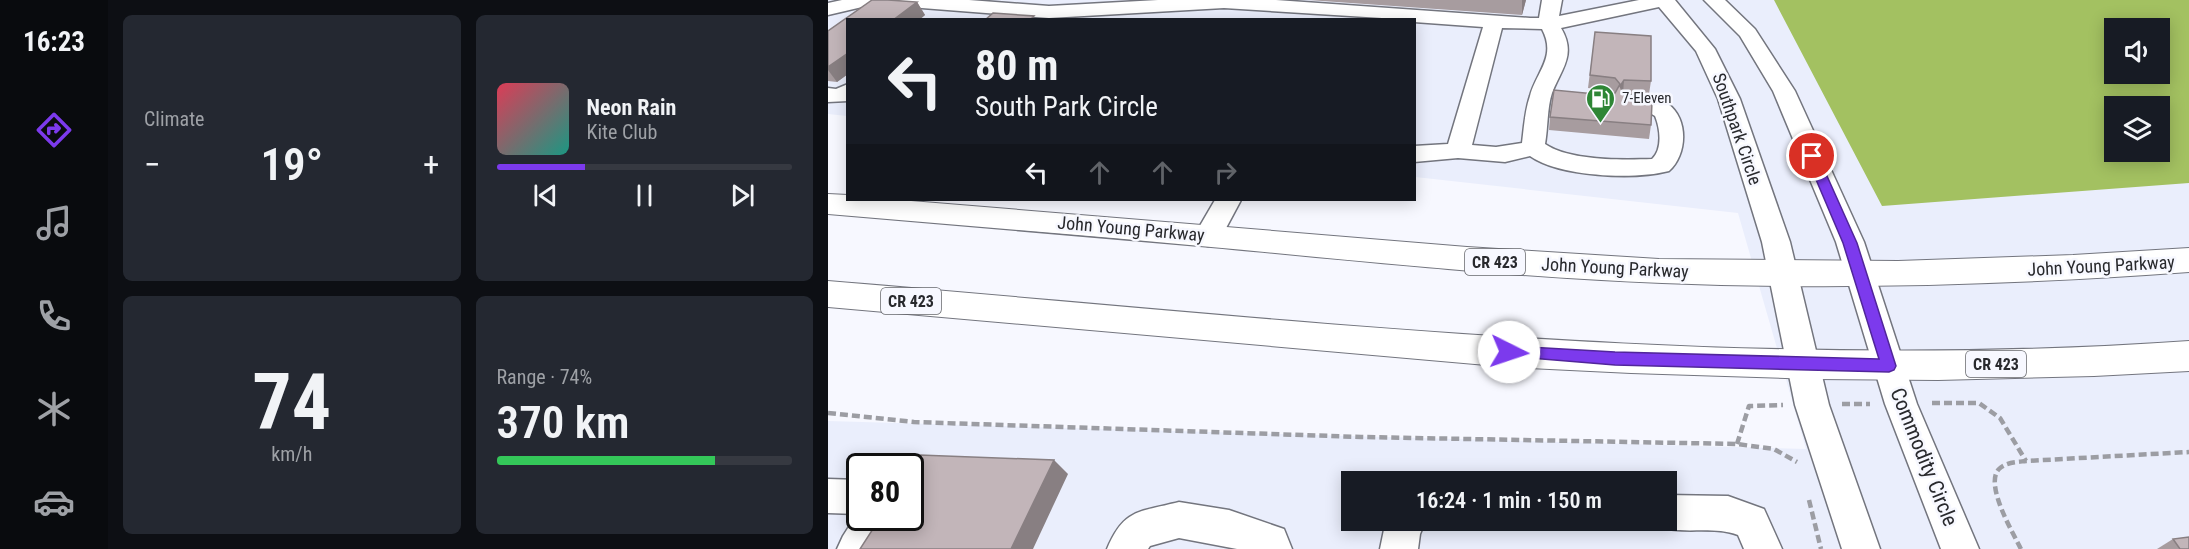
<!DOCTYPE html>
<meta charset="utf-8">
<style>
:root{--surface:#171b24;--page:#242831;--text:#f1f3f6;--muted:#9ea1a6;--line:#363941;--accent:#7c3aed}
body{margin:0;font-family:"Roboto Condensed",sans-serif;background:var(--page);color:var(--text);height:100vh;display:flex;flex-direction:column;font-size:22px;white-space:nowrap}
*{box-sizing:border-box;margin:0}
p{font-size:20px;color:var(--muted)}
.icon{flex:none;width:33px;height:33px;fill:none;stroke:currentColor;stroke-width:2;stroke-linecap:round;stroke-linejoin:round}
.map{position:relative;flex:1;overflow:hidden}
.panel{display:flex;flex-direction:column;gap:15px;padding:15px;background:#0d0f14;width:720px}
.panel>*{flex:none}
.banner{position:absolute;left:18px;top:18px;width:570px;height:183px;border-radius:0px;box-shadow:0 3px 15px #0003;background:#171b24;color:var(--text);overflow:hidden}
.tools{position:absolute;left:1276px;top:18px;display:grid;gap:12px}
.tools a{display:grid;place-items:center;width:66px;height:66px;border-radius:0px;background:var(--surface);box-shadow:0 3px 15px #0003;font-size:30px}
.speed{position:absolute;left:18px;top:453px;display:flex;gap:12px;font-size:30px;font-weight:700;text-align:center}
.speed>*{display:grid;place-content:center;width:78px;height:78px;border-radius:50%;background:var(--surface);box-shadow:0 3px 15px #0003;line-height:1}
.speed .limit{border:3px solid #111;border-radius:9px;background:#fff;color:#111}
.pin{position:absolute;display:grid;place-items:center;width:51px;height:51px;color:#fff;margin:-26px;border:3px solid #fff;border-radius:50%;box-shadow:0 2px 6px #0007}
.me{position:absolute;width:66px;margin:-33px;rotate:94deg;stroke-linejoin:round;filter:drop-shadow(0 0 4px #0008)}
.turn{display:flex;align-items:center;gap:21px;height:126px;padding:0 30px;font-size:27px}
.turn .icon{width:78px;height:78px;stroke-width:2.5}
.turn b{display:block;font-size:42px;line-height:51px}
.lanes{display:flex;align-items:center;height:57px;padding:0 30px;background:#0003;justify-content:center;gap:30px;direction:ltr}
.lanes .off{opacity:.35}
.big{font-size:45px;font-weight:600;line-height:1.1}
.panel .widget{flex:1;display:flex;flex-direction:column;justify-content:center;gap:9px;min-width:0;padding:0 21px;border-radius:9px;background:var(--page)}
.panel .dial{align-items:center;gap:0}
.dial b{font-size:78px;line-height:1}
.song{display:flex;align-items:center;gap:18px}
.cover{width:72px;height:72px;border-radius:9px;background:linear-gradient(135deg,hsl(350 70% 55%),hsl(170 70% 35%))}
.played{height:6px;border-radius:3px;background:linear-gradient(90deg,var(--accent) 30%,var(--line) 30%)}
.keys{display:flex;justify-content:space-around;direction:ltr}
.heat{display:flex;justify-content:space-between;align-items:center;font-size:33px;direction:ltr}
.charge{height:9px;border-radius:4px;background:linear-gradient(90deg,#34c759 74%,var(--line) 0)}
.panel .tiles{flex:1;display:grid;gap:15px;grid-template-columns:repeat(2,1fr)}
.trip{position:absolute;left:513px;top:471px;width:336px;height:60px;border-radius:0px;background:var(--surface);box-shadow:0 3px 15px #0003;font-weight:600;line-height:60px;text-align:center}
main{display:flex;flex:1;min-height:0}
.tab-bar{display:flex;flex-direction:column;width:108px;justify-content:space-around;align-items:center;background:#090b0e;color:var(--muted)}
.tab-bar .icon{width:42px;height:42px}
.tab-bar .selected{color:var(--accent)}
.tab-bar b{font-size:27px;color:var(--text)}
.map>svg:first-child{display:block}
.built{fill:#eaeefc;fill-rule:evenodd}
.forest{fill:#a3c161;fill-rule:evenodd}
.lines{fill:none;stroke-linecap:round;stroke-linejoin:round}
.minor-casing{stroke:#73757e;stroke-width:3}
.highway-casing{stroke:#73757e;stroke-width:2}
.path{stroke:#9c9da3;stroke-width:4.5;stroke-dasharray:8 4;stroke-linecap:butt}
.minor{fill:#fff;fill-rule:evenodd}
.highway{fill:#fff;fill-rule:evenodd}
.wall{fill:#a79c9f}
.shaded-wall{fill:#887f82}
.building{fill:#c2b5b9;stroke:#887f82;stroke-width:1.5}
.route{fill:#7c3aed;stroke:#51269a;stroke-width:1.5}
.labels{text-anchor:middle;stroke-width:5;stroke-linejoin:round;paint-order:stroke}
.far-poi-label{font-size:15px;fill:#28292d;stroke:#f7f8ff;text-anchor:start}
.shield{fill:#f7f8ff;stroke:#66676c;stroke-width:1.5}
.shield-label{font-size:16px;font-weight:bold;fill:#28292d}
.street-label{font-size:18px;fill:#28292d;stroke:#f7f8ff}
.near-street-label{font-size:21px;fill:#28292d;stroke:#f7f8ff}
</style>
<main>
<nav class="tab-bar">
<b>16:23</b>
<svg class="icon selected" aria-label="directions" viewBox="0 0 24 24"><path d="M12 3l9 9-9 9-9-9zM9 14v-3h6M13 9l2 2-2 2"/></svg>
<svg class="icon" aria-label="music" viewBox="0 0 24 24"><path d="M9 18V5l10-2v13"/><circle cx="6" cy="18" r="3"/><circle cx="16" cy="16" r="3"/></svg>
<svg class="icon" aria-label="phone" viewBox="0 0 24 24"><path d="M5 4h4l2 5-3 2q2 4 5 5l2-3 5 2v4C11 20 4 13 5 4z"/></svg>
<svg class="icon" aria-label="climate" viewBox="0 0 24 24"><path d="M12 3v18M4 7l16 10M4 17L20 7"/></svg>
<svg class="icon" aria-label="car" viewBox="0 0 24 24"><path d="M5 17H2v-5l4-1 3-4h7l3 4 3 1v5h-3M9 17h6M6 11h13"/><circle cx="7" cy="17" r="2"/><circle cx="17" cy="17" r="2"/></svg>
</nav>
<section class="panel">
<div class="tiles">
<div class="widget"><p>Climate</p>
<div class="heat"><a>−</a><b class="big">19°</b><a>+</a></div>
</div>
<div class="widget">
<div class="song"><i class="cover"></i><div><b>Neon Rain</b><p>Kite Club</p></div></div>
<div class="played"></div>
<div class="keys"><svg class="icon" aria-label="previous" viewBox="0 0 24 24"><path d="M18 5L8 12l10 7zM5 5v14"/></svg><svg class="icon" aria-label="pause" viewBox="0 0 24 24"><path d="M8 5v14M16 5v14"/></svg><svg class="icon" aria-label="next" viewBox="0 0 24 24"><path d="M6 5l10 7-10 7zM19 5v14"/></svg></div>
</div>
<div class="widget dial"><b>74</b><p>km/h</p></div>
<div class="widget"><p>Range · 74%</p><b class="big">370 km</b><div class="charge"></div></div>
</div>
</section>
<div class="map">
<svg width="1361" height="549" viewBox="0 0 1361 549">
<rect width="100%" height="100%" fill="#f7f8ff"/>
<!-- built -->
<path class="built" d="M0,0H1361V549H0V421L978,449L910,213L587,177L586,20H20L19,116L0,114ZM1287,28H1332V74H1287ZM1287,106H1332V152H1287ZM32,466H82V518H32ZM524,482H838V520H524Z"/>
<!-- forest -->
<path class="forest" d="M946,0H1361V183L1054,206ZM1287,28H1332V74H1287ZM1287,106H1332V152H1287Z"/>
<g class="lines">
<defs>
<g id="minor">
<path d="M14,0H50L47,4L0,15V3Z"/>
<path d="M58,0H141L221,6L330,0H448L702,18H711L714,0H734L731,16L811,0H847L887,49L912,99L962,242L1001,405L1052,549H1014L967,405L934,242L890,99L868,51L831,7L733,28C749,55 733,69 724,93C719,108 720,128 717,144C742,161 794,160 824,159C835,149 832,128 827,116L817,110L795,106L792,101L795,96C808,93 829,96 840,104C861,119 859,155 841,171C806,180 732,177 702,156L677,162L630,158L586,162V146L620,144L655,27L586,22V20L396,8L221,18L68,6L61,4ZM674,28L714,29C729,57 708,72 702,96C697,110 696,127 694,143L668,147L644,145Z"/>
<path d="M876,0H897L927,29L967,91L1036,242L1089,404L1151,549H1113L1057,404L1008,242L945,91L912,36Z"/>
<path d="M20,84V101L0,102V88L8,89Z"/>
<path d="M387,200H413L390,243L380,246L370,243L366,236Z"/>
<path d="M0,479L32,480V518H66L50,549H9L15,536L29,514L0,513Z"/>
<path d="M838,495L900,496L936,509L954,549H916L910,535C883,525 852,536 825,525L823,520H838Z"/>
<path d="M351,502L401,510L456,529L464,549H409L351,538L322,546L320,549H279C296,508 312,512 351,502Z"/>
<path d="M558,520H598L592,534L590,549H552Z"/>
</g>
<g id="highway">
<path d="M0,194L20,195V200H71L639,247L831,259L1070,261L1245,255L1361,248V272C1185,285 1009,290 834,283C683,277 533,261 383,247C255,235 127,225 0,214Z"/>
<path d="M0,281C452,318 907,373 1361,341V371L1266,376L1110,380L987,379L803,373L681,367L0,307Z"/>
</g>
</defs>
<!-- minor casing -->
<use href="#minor" class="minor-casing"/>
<!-- highway casing -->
<use href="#highway" class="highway-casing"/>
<!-- path -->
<g class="path">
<path d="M1104,403H1151L1172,418L1198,461"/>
<path d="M1014,404H1042"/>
<path d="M0,413L86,422L533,437L909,444L946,449L969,462"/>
<path d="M909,444L921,406L955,405"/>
<path d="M981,500L993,549"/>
<path d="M1193,549C1185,533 1156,484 1171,469C1178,462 1189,462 1198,461L1361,452"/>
</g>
<!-- minor -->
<use href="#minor" class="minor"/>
<!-- highway -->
<use href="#highway" class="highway"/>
</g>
<!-- wall -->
<g class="wall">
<path d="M44,0H60L89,2L97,15L91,20H20V74L9,82L0,81V31Z"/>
<path d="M480,0H698L694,15Z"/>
<path d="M767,32L823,81L821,94H796L823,125L821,139L721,130L722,117L778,95L786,93V92L760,88Z"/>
<path d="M1345,539L1361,549H1329Z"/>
</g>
<!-- shaded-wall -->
<g class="shaded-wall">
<path d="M694,0H698L694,15Z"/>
<path d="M89,2L97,15L91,20H65Z"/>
<path d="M20,53V74L9,82L0,70V67Z"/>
<path d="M796,80L795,94L792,86Z"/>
<path d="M226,460L240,474L205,549H183Z"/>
</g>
<!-- building -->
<g class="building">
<path d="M44,0H60L89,2L65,20H20V53L0,67V31Z"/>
<path d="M165,13L206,16L202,20H157Z"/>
<path d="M767,32L823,36V81L796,80L792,86L796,95L824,102L823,125L722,117L726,90L778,95L787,93L792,84L787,78L762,75Z"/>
<path d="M91,455L226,460L183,549H32L52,518H82V468Z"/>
<path d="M1361,537V549H1352L1345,539Z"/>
</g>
<!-- route -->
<path class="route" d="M984,152L990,156L1029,243L1068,366L1066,370L1061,372L787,365L676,356L674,352L676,348L681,346L787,352L1051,359L1015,243L978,156Z"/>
<!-- icons -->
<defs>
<symbol id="fuel-pin" viewBox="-11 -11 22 30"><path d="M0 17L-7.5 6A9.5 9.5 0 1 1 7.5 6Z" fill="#2e8635" stroke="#f7f8ff"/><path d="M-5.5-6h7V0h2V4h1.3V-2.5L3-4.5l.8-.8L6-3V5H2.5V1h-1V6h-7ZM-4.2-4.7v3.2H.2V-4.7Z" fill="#fff"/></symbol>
</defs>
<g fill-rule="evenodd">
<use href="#fuel-pin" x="756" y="82" width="33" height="45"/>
</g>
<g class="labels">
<!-- far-poi labels -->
<g class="far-poi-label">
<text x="794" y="103">7-Eleven</text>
</g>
<!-- shield labels -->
<g class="shield">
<rect x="637" y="249" width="60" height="26" rx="4.5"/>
<rect x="53" y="288" width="60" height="26" rx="4.5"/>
<rect x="1138" y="351" width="60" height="26" rx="4.5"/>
</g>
<g class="shield-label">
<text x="667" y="268">CR 423</text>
<text x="83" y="307">CR 423</text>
<text x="1168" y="370">CR 423</text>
</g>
<!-- street labels -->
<g class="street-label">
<text transform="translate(909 129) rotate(71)" y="6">Southpark Circle</text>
<text transform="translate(303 229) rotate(5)" y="6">John Young Parkway</text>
<text transform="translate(1273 266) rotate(-3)" y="6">John Young Parkway</text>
<text transform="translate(787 268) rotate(3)" y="6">John Young Parkway</text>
</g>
<!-- near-street labels -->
<g class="near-street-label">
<text transform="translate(1096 457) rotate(68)" y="7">Commodity Circle</text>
</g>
</g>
</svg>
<div class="tools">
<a><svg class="icon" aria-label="sound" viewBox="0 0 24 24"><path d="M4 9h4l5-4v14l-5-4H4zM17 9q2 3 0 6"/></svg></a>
<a><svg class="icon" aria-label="layers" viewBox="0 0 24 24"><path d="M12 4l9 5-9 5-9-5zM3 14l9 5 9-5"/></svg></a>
</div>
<div class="speed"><div class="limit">80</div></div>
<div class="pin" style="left:984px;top:156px;background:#d93025"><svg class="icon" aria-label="arrive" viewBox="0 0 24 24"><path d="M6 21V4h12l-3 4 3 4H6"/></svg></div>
<svg class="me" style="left:681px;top:352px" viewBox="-20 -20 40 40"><circle r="19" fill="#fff"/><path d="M0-13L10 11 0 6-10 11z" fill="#7c3aed"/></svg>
<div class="trip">16:24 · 1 min · 150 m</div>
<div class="banner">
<div class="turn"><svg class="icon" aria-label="left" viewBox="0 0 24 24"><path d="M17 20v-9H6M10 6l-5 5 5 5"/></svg><div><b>80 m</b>South Park Circle</div></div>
<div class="lanes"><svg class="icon" aria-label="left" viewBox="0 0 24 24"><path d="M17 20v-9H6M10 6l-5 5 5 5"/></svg><svg class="icon off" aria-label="ahead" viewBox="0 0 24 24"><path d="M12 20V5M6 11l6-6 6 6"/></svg><svg class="icon off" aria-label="ahead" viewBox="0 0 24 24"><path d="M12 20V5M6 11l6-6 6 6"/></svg><svg class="icon off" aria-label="right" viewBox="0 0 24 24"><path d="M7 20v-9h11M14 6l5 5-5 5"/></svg></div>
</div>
</div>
</main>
